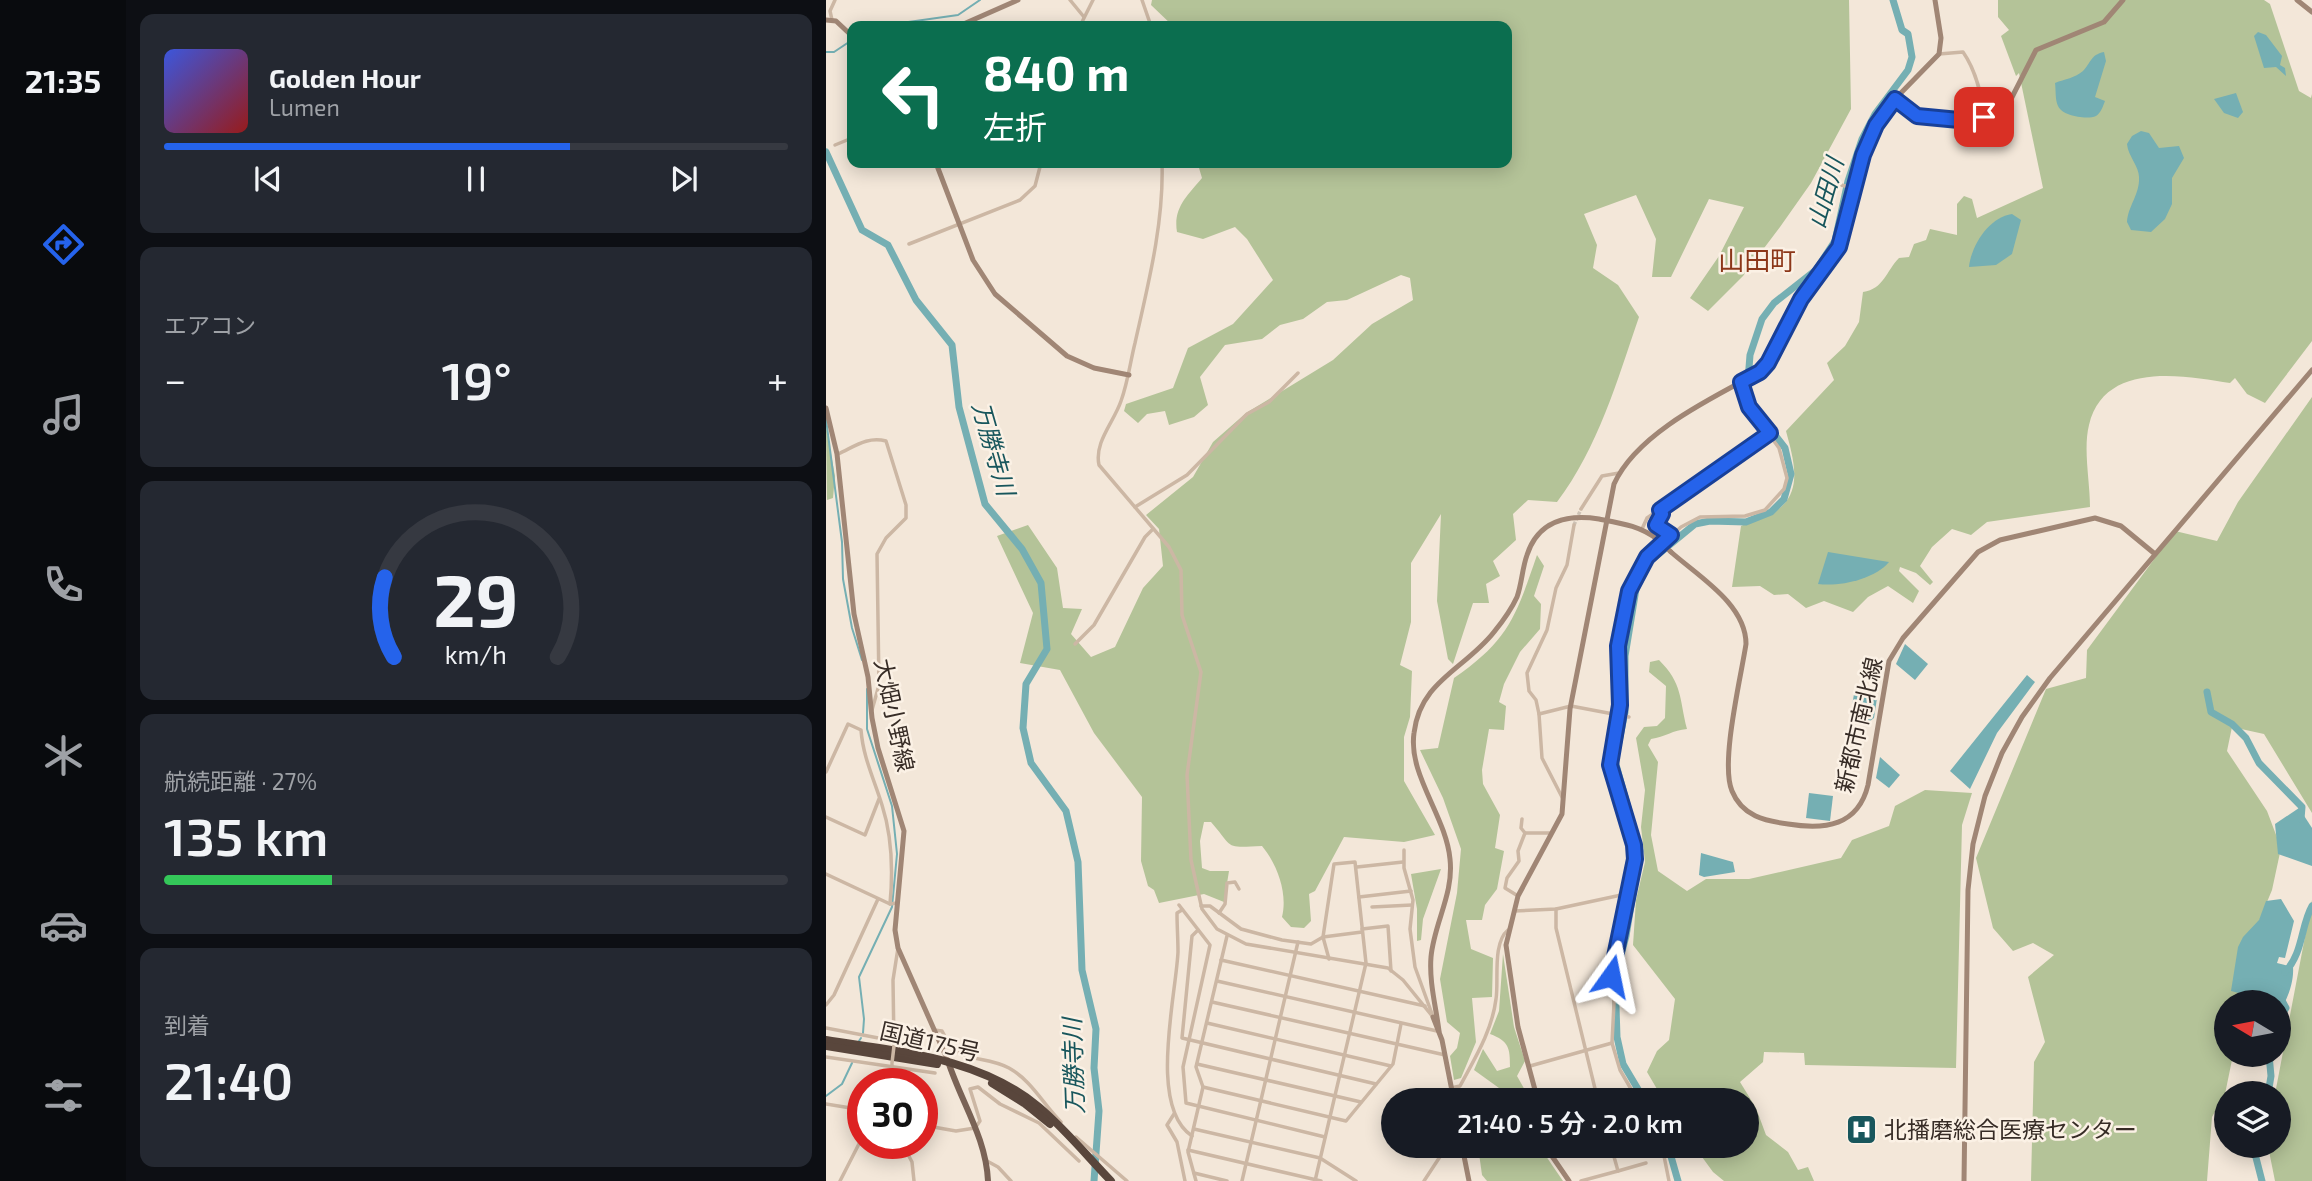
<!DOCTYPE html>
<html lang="ja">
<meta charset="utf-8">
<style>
:root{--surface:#171b24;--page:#242831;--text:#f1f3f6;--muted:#9ea1a6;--line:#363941;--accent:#2563eb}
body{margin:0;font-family:"Exo 2","Noto Sans JP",sans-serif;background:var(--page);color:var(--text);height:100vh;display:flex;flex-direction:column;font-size:26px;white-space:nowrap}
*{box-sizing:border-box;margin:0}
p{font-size:23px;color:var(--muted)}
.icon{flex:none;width:38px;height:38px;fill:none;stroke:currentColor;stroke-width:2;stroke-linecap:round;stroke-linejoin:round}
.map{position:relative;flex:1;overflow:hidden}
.sheet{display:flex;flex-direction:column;gap:14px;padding:14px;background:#0d0f14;width:700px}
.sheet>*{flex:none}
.hud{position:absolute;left:21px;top:21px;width:665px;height:147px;border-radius:14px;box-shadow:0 4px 18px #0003;background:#0b6e4f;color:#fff;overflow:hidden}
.needle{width:46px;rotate:280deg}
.buttons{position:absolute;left:1388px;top:990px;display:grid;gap:14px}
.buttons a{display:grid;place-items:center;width:77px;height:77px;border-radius:50%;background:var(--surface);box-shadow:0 4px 18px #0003;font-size:35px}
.speed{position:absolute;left:21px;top:1068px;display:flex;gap:14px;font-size:35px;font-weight:700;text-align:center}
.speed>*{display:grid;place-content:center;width:91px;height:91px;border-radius:50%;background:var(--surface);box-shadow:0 4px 18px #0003;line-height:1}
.speed .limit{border:10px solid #d22;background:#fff;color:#111}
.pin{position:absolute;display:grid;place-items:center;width:60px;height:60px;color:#fff;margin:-30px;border-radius:14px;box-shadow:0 4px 10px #0006}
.me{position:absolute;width:77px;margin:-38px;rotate:12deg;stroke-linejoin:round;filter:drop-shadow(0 0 5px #0008)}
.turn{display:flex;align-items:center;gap:24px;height:147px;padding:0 21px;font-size:32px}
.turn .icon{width:91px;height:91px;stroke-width:2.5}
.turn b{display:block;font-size:49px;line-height:60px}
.big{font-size:52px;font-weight:600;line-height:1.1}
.sheet .widget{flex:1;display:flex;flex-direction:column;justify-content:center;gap:10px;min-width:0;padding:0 24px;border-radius:14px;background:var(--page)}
.sheet .dial{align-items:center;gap:0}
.dial svg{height:182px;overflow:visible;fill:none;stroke:var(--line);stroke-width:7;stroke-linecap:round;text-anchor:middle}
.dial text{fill:var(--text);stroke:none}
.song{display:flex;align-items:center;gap:21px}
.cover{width:84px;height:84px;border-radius:10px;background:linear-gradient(135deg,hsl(230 70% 55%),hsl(0 70% 35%))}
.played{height:7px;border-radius:4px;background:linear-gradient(90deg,var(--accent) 65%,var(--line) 65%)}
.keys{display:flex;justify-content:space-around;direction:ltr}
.heat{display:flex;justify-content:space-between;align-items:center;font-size:38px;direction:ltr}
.charge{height:10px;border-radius:5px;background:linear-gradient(90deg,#34c759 27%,var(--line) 0)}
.trip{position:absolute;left:555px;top:1088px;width:378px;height:70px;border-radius:35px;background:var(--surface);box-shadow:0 4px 18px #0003;font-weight:600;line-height:70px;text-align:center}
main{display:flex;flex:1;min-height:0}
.tab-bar{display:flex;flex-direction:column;width:126px;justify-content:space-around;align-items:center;background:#090b0e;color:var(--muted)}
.tab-bar .icon{width:49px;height:49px}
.tab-bar .selected{color:var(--accent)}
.tab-bar b{font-size:32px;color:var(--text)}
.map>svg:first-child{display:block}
.green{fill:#b4c398}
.water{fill:#75afb3}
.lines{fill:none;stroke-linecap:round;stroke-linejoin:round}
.stream{stroke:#75afb3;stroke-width:2}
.river{stroke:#75afb3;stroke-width:7}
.street-tunnel{stroke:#cdc2b5;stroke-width:3.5;stroke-dasharray:3.5 2;stroke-linecap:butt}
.street{stroke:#ccb7a4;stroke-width:3.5}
.secondary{stroke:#a08675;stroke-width:5}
.primary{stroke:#7a6356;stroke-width:6}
.highway{stroke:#59463c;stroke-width:8}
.street-bridge{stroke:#ccb7a4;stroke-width:3.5}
.secondary-bridge{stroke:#a08675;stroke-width:5}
.route-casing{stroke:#184099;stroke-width:18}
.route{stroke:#2563eb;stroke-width:12}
.labels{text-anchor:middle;stroke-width:5;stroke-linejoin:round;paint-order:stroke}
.street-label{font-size:23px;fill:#372c26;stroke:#fbf1e5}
.poi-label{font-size:23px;fill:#372c26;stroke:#fbf1e5;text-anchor:start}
.water-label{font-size:24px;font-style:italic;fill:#18565c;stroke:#fbf1e5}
.quarter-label{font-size:26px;fill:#8c3719;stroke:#fbf1e5}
</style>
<main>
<nav class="tab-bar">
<b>21:35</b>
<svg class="icon selected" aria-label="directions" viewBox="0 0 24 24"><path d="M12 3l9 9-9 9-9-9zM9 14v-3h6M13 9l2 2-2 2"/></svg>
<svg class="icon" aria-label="music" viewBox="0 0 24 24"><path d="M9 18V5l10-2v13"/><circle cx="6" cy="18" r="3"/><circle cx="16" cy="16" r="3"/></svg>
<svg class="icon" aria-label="phone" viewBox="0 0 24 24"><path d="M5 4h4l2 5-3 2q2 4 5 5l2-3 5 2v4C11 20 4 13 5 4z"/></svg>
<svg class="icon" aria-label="climate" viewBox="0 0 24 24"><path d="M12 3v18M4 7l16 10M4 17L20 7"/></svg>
<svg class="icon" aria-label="car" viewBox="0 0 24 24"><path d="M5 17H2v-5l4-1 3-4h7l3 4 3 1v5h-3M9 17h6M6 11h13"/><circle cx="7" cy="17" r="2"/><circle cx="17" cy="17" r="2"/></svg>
<svg class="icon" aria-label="filters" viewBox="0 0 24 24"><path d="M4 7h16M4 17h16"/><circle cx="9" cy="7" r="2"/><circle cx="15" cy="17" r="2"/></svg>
</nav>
<section class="sheet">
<div class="widget">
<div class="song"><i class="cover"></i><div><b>Golden Hour</b><p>Lumen</p></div></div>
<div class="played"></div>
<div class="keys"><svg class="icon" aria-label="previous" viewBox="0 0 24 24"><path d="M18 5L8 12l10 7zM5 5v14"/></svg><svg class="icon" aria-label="pause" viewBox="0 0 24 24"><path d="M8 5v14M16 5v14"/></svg><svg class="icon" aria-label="next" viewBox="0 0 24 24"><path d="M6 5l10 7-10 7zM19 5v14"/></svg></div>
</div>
<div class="widget"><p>エアコン</p>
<div class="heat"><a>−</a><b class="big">19°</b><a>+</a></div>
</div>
<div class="widget dial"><svg viewBox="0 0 100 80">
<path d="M14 69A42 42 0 1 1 86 69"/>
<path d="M14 69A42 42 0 0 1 10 34" stroke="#2563eb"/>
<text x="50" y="56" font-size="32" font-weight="700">29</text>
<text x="50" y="72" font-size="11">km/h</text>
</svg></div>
<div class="widget"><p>航続距離 · 27%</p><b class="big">135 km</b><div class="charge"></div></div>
<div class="widget"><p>到着</p><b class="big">21:40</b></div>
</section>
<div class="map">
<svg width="1486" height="1181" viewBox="0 0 1486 1181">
<rect width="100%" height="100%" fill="#f3e7d9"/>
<!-- green -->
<g class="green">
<path d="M326,0H1023L1025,109L985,183L954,227L917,276L882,311L864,298L893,256L918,207L883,199L845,277H826L830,239L810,195L758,214L771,245L767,268L792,285L813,317C791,381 772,448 731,502L702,500L687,514L690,540L667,561L674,576L660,584L663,603H647L627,664L622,659L611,601L615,514L585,563V622L574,665L586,671L584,717L578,737V781L609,835L578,842L518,837L489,891L483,894L485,921L478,928L465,927L456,917C462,893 451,864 436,846C397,848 408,848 385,822H378L374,841L376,868L384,871H403L398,902L378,894L333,903L328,890L322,886L315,861L316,797L268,733L234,670L194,663L207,613L171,536L202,525L231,568L237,608L256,609L245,634L265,657L289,647L317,588L337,566L333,529L320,515L367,477L387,442L420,413L507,360L546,324L587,300L584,278L575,275L521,300L501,302L477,319L454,325L436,339L399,345L374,377L382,405L368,417L343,425L339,411L321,414L312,423L298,411L300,404L347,388L362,348L407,324L447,280L421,239L409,227L377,239L351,232C347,208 361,196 376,178L373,168L368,163H681V26H347L325,5Z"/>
<path d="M1172,0H1438L1444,4L1473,91L1485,98L1486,94V341L1439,403L1421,394L1409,378L1404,383C1357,375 1278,361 1263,425C1257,449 1264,481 1264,507L1161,522L1145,535L1126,529L1106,547L1094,566L1107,582L1104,585L1090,573L1074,567L1073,571L1093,591L1087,603L1062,586L1042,597L1027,612L998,601L980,608L962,594L948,595L934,586L906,587L915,526C927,520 947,515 956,506C977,487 966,454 960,431L1008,380L1001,363L1019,346L1033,322L1037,292C1058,289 1060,271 1073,258L1083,257L1088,244L1100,240L1104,229L1131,235V204L1138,196L1146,199L1151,218L1217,188L1193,73L1190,76L1175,36L1183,30L1172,17Z"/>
<path d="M1486,397V813L1438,734L1406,727L1401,751L1441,811L1455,848L1446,890L1431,926L1416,1003H1400V1055H1407L1399,1094L1386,1117L1381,1181H1205L1208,1062L1219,1042L1202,977L1228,955L1207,943L1187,951L1167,928L1150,858L1220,689L1260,678L1261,650L1349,531L1391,541L1412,502Z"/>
<path d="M0,426L9,476L7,498L1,500Z"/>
<path d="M711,555L718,566L708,596L715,604L714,629L694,652L678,684L673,702L680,706L678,730L663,729L656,770L657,784L674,815L669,848L678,851L671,889L659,905L656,920H640L645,949L667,958L666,997L646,998L650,1042L635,1078L628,1080L624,1056L631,1048L634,1033L621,1022L614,979L631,893L635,849L617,798L594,750L612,748L628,678C683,640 690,616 711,555Z"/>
<path d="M833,660C857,684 853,698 861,729C847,730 839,737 825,739L822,745L832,762L825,835L832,871L861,891L880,879H923L1015,858L1026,840L1063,826L1069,806L1099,790L1146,793L1136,825L1130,1068L979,1065L978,1053L938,1052L937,1062L914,1082L930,1108L940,1135L962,1152L972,1170L982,1167L988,1181H898L887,1172L868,1146H920V1101H838L821,1072L831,1051L843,1040L849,999L807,945L810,900L819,862L815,827L819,790L810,738L818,727L831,726L839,718L840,686L823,672L824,662Z"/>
<path d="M615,869L597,919L595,940L591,941V909L585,874Z"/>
<path d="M1486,900V1181H1449L1442,1146H1452V1094H1449Z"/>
<path d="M677,954L688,1027L699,1061L691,1076L705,1101H671L673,1088L648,1070L657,1049L671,1071L684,1067C684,1048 683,1041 664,1034L673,1011Z"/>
<path d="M652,1146H713L737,1181H661L656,1175Z"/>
</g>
<!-- water -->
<g class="water">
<path d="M1432,32L1440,35L1456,56L1454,65L1459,68L1460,76L1450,67L1438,68L1428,36Z"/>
<path d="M1278,52L1280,61L1269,97L1279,101C1277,106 1275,113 1270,116C1261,120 1236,116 1232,106C1229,100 1230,90 1229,83C1239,79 1249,78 1257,71C1265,63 1264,55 1278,52Z"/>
<path d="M1410,93L1417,112L1412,118L1398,113L1388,99Z"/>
<path d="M1315,131L1323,133L1333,148L1353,146L1358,158L1346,178V204L1339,219L1325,232L1305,230L1301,222C1302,206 1314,194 1313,177C1313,166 1302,156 1301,144L1306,136Z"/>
<path d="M1186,214L1195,220L1186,254L1170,265L1143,267C1145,246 1163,217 1186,214Z"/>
<path d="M1002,552L1063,562C1049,579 1014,587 992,584Z"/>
<path d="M1079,644L1102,664L1089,680L1070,664Z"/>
<path d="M1201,675L1209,682L1171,733L1144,789L1124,771Z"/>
<path d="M1028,694L1051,698L1048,718L1044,721L1024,718Z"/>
<path d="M1054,757L1074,775L1063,788L1050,778Z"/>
<path d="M983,793L1007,796L1004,821L980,818Z"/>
<path d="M1473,808L1486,828V866L1452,854L1449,824Z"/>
<path d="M875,853L907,862L909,872L878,877L873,875Z"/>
<path d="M1455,899L1468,921L1459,958L1453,957L1451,963L1467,967C1468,980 1463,996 1456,1007L1452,1003L1405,991L1412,947L1417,937L1433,920L1440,901Z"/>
</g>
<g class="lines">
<!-- stream -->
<g class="stream">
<path d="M54,26L132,15L154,0"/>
<path d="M0,52H8L26,40"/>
<path d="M0,419L16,542L17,579L26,628L36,660"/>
<path d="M37,1033L38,1019L33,977L66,907L71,854L66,806L41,729V689"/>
<path d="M33,1041L35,1038"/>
<path d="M0,1096L16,1084L26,1063"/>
</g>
<!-- river -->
<g class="river">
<path d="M0,152L36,230L62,245L90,300L126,345L133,407L159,504L196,549L215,583L221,649L200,684L197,728L205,763L240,811L252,862L256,970L270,1029L268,1068L273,1111L268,1181"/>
<path d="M1381,692L1385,712L1406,724L1420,738L1433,763L1476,807L1475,819"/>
<path d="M1459,972C1477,954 1475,925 1486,906"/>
<path d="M1452,1021L1460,1008L1454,997"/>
<path d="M1442,1094L1445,1076L1443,1055"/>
<path d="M819,1101L797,1064L791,1037L789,977L800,936L814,851L789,761L799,712V656L810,589L824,561L869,524L884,521L920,522L945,512L958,499L965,474L959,448L926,405L921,393L924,355L936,319L948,303L990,270L1009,241L1022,181L1036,139L1049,114L1082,70L1086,57L1082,34L1076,30L1067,0"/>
<path d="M842,1146L852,1181"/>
<path d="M1427,1146L1436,1181"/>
</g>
<!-- street-tunnel -->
<path class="street-tunnel" d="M748,525L755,509"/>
<!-- street -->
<g class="street">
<path d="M244,0L258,17"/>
<path d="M316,0L325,26"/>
<path d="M6,20L4,11L9,0"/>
<path d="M254,26L267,0"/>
<path d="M1113,54L1137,52C1151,72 1156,97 1159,121"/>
<path d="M9,145L26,138"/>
<path d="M336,163C338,223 322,285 309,343C304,363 302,382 295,401C288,422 268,442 273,465L343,547L355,570L356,615L375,672L361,775L365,860L376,909L391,929L420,944L562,968L577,980L607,1017"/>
<path d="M1015,185L1027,188"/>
<path d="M83,244L194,200L209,186L215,163"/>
<path d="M12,454C28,447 41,436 60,441L80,505V518L60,538L51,554L53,685L46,710"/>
<path d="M309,507L361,475L421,414L443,402L472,373"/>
<path d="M755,509L776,476L793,473"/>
<path d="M834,510L836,514L829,525L845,535"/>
<path d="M816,529L821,518L944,433"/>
<path d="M249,644L268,625L319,537L327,529"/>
<path d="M713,714L745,706L803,717"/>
<path d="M0,772L22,724L35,730C37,757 48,779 56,805C66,836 67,872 64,904"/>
<path d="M737,799L716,758L713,714L710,700L703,691L701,673L721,630L730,588L741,565L748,525"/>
<path d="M0,817L39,835L53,799"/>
<path d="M699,833H724"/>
<path d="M578,850V868L587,900L584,929L589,967L606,1014"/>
<path d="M531,867L577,862"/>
<path d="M0,874L64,904L71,903"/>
<path d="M800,894C817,841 798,816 784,765L794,705L792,646L803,591L821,557L855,527L874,517L919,516L939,510L958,489L961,478L953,448L923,407L915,382"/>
<path d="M692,896L679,888L681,878L693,861L692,851L699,833L695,828L696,819"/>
<path d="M533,897L585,891"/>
<path d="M353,905L384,945L357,1067L360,1103L499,1137"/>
<path d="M375,906H384L415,929L456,940L485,944L497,937L536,932"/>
<path d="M546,907L586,905"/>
<path d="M730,909V928L772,1101"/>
<path d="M356,910L351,913C351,926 352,939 352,952C350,996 322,1107 366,1136"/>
<path d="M688,911L730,909L800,894L796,931L784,967L788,1003L786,1043L794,1070L812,1101"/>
<path d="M393,913L399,904L401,883L409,882L413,889"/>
<path d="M536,929L562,926L565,971"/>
<path d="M372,930L366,936L356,1038L550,1084"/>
<path d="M395,960L599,1006"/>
<path d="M391,981L611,1031"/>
<path d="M386,1002L619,1055"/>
<path d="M0,1005L8,995L52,899"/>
<path d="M381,1023L565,1066"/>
<path d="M0,1028L68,1041"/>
<path d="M108,1030L116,1031C133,1067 155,1053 183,1068C206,1081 217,1104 235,1122"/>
<path d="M68,1046L67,980L72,948"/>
<path d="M0,1057L109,1073"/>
<path d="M371,1064L535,1102"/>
<path d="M704,1066L786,1043"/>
<path d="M72,1068L77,1083"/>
<path d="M61,1083L66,1065"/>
<path d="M377,1087L520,1121L567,1064L575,1024"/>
<path d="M625,1088L634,1086C649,1058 666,1031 670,999C673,981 666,943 682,930"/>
<path d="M0,1104L37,1110"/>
<path d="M348,1114L341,1125L351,1142L359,1181"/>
<path d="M96,1125L130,1131L149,1128L154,1121L144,1089L152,1087L174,1104L213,1123L253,1161"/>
<path d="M368,1129L494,1158L530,1181"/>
<path d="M250,1137L301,1181"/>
<path d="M76,1143L86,1162L88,1181"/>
<path d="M836,1146L843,1181"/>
<path d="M362,1150L495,1181"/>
<path d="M161,1161L172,1167L185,1181"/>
<path d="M792,1171L820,1163"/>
<path d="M368,1173L401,1181"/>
<path d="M14,1181L37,1136"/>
<path d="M370,1181L362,1152L377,1087L370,1067L401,936"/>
<path d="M416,1181L472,942"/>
<path d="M489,1181L540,963L529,862L508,864L497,937L503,959"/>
<path d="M598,1181L621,1146"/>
<path d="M755,1181L792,1171L785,1146"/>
</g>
<!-- secondary -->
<g class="secondary">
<path d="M1471,0L1486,12"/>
<path d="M0,20L10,21L26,36"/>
<path d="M133,26L192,0"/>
<path d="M1069,99L1091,116L1154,122L1167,119L1181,107L1210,50L1278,22L1297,0"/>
<path d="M110,163L147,260L169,294L241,356L268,368L303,375"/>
<path d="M0,408L11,454L28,614L42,677L46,718L52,748L78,831L69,930L72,948L122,1061"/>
<path d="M845,552C872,576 920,604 920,644C915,677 894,763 906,791C916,816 939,821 962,824C999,830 1032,826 1042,785L1063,661L1077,638L1152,552L1174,540L1269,518L1295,526L1329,554"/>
<path d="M607,1017L616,1040L628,1101"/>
<path d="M613,1031C610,1007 603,982 605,957C608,923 628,894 624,859C620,816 582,775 588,733C594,681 639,669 668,632C677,621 685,610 691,597C696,583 696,569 701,555C712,521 741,514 773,519C794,523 815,526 832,540"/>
<path d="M712,1101L692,1027L680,945L692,896L736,814L744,709L788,484C811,433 886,398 934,372L942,363L975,299L1013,248L1030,176L1050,125L1069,99L1113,54L1115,38L1109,0"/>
<path d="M636,1146L643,1181"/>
<path d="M719,1146L743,1181"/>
<path d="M1138,1181L1142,890L1147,844L1159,796L1176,753L1196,717L1224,678L1486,370"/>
</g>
<!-- primary -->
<path class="primary" d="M122,1061C135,1102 160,1137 162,1181"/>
<!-- highway -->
<g class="highway">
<path d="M0,1040C74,1052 153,1057 213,1107C239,1129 261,1156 285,1181"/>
<path d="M0,1046L111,1064"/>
<path d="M166,1083L198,1103L224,1124"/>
</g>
<!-- street-bridge -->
<path class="street-bridge" d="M66,1063L68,1046"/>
<!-- secondary-bridge -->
<path class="secondary-bridge" d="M832,540L845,552"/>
</g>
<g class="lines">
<defs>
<path id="route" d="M785,976L809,859L808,845L784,765L794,705L792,646L803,591L821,557L845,535L830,525L836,514L834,510L944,433L923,407L915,382L934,372L942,363L975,299L1013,247L1037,155L1050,125L1069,99L1091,116L1154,122L1159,121L1158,117"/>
</defs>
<!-- route casing -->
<use href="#route" class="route-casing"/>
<!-- route -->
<use href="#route" class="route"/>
</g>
<!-- icons -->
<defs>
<symbol id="hospital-square" viewBox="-11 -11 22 22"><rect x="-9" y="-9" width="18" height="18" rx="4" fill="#18565c" stroke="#fbf1e5"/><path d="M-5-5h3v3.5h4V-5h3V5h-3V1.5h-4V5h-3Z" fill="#fff"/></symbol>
</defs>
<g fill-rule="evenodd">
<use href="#hospital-square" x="1018" y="1112" width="35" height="35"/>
</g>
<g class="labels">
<!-- street labels -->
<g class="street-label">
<text transform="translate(68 715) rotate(78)" y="8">大畑小野線</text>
<text transform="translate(1033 725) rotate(-77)" y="8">新都市南北線</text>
<text transform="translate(104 1042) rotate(13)" y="8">国道175号</text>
</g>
<!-- poi labels -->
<g class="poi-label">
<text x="1058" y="1138">北播磨総合医療センター</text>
</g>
<!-- water labels -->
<g class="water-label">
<text transform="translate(1000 193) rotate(-74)" y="8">山田川</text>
<text transform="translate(167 449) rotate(74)" y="8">万勝寺川</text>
<text transform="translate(248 1066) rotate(-92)" y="8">万勝寺川</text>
</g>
<!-- quarter labels -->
<g class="quarter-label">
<text x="931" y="270">山田町</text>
</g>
</g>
</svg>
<div class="buttons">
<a><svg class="needle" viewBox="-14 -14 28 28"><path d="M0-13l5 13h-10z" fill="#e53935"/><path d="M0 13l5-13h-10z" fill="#9ea1a6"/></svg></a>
<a><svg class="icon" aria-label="layers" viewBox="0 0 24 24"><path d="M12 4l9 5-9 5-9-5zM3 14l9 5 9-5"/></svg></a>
</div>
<div class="speed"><div class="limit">30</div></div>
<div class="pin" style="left:1158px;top:117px;background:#d93025"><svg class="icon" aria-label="arrive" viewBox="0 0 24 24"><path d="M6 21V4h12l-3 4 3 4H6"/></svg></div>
<svg class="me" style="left:785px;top:976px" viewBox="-20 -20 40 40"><path d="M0-17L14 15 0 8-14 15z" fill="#2563eb" stroke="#fff" stroke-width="4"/></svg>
<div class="trip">21:40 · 5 分 · 2.0 km</div>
<div class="hud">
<div class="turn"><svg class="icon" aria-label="left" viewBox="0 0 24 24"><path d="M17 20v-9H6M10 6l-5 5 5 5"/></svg><div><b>840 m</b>左折</div></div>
</div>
</div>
</main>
